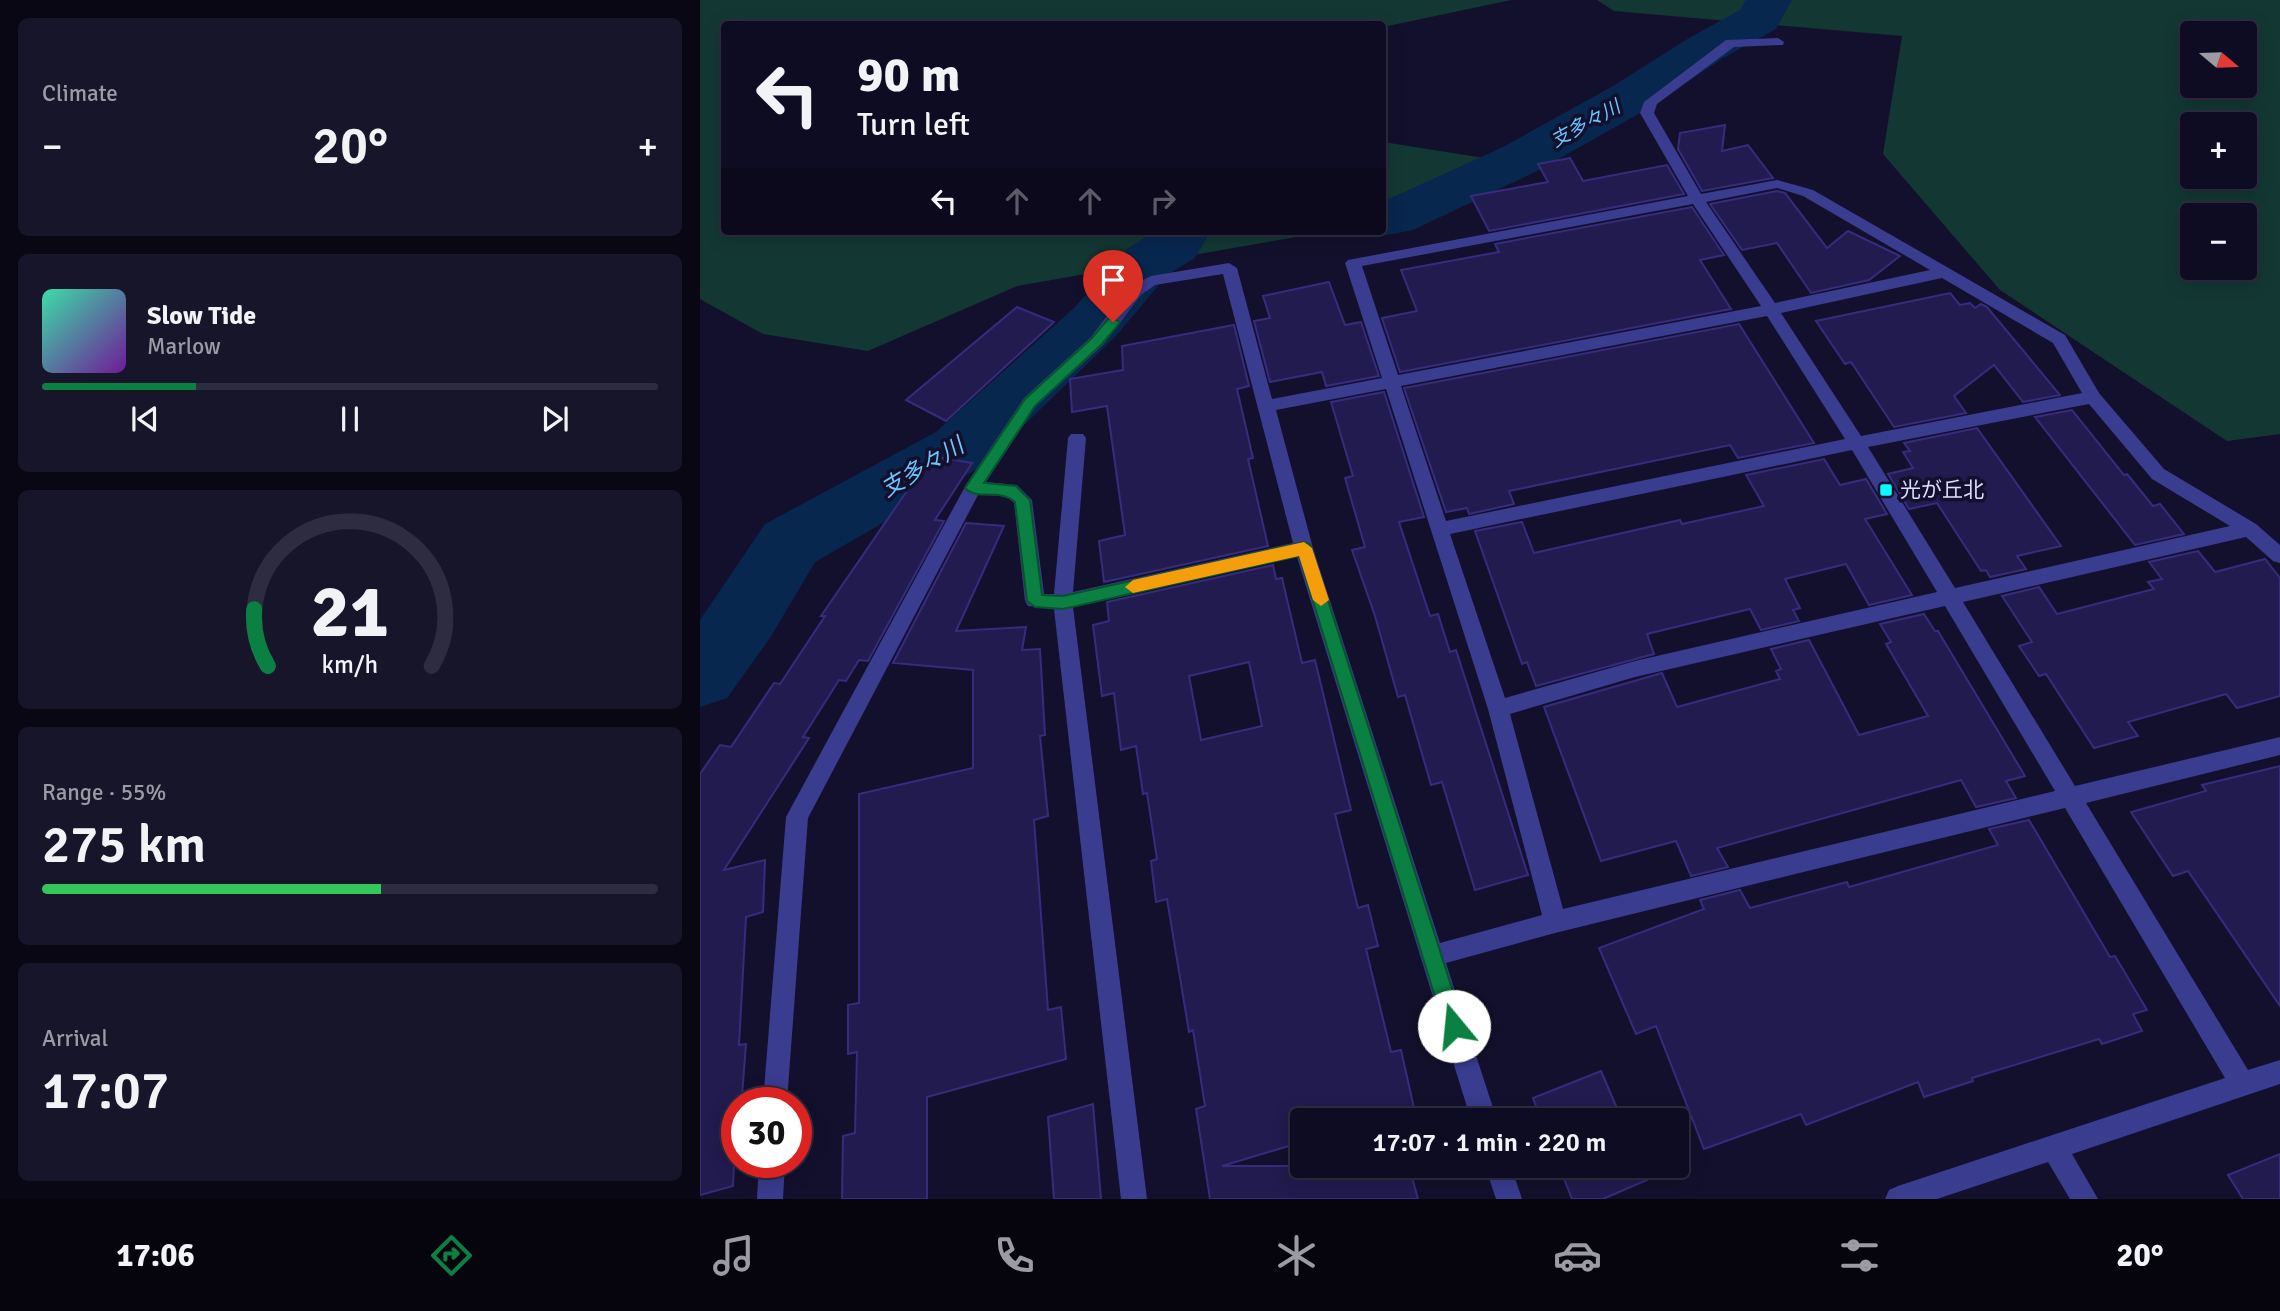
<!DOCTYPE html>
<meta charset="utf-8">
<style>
:root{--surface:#0e0c22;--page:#17152a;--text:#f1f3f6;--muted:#9b9ba5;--line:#2e2c40;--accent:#0b8043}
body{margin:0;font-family:Signika,"Noto Sans JP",sans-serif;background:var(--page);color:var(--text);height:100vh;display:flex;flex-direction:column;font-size:26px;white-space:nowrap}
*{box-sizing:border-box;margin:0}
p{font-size:23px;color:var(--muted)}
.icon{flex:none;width:38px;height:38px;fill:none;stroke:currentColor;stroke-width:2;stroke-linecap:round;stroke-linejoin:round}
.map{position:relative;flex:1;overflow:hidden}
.panel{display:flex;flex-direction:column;gap:18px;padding:18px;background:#080713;width:700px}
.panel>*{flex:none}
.guide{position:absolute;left:21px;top:21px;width:665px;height:214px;border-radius:7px;box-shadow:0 4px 18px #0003,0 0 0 2px var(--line);background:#0e0c22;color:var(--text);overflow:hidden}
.needle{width:46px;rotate:109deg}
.controls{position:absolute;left:1480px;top:21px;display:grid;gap:14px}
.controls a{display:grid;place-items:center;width:77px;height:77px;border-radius:7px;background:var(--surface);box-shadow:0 4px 18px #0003,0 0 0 2px var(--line);font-size:35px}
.speed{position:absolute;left:21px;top:1087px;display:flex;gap:14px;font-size:35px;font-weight:700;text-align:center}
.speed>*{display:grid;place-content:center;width:91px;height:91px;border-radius:50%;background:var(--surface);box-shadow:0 4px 18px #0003,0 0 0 2px var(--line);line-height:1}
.speed .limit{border:10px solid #d22;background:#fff;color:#111}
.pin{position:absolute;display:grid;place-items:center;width:60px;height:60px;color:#fff;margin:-72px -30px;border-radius:50% 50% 50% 0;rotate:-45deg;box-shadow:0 0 7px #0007}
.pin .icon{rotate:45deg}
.me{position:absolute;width:77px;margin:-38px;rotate:343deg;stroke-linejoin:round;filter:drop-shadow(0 0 5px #0008)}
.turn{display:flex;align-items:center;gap:24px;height:147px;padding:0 21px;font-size:32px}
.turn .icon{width:91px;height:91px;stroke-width:2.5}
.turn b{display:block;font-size:49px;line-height:60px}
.lanes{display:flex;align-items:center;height:66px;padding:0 21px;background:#0003;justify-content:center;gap:35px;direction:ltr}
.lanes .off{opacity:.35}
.big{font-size:52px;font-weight:600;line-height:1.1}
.panel .card{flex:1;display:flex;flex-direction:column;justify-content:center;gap:10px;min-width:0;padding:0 24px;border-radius:10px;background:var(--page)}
.panel .dial{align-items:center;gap:0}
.dial svg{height:182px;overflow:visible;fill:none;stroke:var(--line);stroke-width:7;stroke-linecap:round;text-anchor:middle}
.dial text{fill:var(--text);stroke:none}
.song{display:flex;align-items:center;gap:21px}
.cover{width:84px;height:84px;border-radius:10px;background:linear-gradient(135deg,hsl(160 70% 55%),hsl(280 70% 35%))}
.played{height:7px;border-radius:4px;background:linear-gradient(90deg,var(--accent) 25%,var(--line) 25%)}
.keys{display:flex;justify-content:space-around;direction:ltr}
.heat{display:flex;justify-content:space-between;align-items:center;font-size:38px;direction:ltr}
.charge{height:10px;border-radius:5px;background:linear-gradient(90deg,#34c759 55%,var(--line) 0)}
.trip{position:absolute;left:590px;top:1108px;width:399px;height:70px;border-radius:7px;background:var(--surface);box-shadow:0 4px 18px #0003,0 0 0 2px var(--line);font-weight:600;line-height:70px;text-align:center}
.tabs{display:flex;height:112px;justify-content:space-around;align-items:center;background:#06050e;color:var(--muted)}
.tabs .icon{width:49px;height:49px}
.tabs .selected{color:var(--accent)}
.tabs b{font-size:32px;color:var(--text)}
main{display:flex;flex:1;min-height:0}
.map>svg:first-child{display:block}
.green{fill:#133834;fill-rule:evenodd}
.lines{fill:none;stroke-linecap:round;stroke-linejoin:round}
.river{fill:#08274f;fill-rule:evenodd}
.building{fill:#221b4f;stroke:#362c7d;stroke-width:2;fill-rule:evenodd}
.minor{fill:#393c8f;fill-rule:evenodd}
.route{fill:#0b8043;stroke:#07532c;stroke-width:2}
.slow{fill:#f59e0b}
.poi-dot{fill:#09f9ff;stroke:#13102d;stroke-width:2.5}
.labels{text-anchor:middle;stroke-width:7;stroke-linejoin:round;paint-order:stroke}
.far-water-label{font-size:19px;font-style:italic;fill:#6bc6ff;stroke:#13102d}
.poi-label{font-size:21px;fill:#deddff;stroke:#13102d;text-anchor:start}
.water-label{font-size:23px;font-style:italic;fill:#6bc6ff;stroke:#13102d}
</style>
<main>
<section class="panel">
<div class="card"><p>Climate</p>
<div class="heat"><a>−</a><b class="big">20°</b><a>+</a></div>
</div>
<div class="card">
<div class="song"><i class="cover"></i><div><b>Slow Tide</b><p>Marlow</p></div></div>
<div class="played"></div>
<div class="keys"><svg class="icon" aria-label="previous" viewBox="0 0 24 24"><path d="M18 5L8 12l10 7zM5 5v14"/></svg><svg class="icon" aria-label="pause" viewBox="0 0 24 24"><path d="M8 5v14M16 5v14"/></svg><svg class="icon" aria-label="next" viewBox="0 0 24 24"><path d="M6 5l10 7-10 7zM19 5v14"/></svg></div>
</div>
<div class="card dial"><svg viewBox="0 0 100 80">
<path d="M14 69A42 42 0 1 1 86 69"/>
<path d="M14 69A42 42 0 0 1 8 44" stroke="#0b8043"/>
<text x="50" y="56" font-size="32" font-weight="700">21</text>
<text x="50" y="72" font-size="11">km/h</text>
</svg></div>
<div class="card"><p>Range · 55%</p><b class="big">275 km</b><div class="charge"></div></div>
<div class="card"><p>Arrival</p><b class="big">17:07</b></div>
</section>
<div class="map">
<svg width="1580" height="1199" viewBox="0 0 1580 1199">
<rect width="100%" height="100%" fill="#13102d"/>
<!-- green -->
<g class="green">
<path d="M0,0H811L683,27L682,24H24V231H630L317,286L168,351L63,334L0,299Z"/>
<path d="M897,0H1580V434L1527,441L1300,290L1183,154L1202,36L914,11ZM1493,33H1545V86H1493ZM1493,124H1545V177H1493ZM1493,215H1545V268H1493Z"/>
<path d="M682,142H683L803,161L683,210Z"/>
</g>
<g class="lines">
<!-- river -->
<g class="river">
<path d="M1046,0H1092L1076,29L1023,58L949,108L839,170L713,230L682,236L662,231H682V202L801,148L913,86L989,38L1040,10Z"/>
<path d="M455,231H511L495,258L467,275L416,336L282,466L115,562L70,638L27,698L0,707V620L65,524L236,432L374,308L427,249Z"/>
</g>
</g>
<!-- building -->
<g class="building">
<path d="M1025,125L1022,151L1048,145L1073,178L1002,191L978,149L980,133Z"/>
<path d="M870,158L883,181L967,165L984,194L789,231L771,196L848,182L838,164Z"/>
<path d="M1077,191L1085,193L1127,248L1148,231L1200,256L1169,280L1111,293L1077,243L1042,250L1010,204Z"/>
<path d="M992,207L1024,255L1000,260L1031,309L700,372L682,318L717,311L701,270L799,252L795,244Z"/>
<path d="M629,282L645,325L661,322L679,376L626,386L622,372L570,382L554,321L570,318L563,296Z"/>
<path d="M1250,293L1260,305L1270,303L1275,308L1281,304L1287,307L1360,395L1323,402L1294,365L1254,396L1266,413L1194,427L1151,362L1145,364L1116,321Z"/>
<path d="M317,307L354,322L246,421L206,400Z"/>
<path d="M1039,324L1114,443L1038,458L1030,445L809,491L814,504L769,514L767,508L746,512L704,388Z"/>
<path d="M534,325L549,386L537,389L553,458L548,459L568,546L404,582L399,541L425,535L407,406L372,412L370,379L423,370L422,346Z"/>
<path d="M684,392L724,517L699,522L730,616L738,614L750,652L756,650L828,875L775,890L742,782L731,785L705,695L698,697L675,616L652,550L665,547L645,478L653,476L631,402Z"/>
<path d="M1372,410L1424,475L1427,474L1453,506L1460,504L1484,534L1435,545L1335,417Z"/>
<path d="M1277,428L1361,546L1317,556L1326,569L1290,577L1286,570L1281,571L1237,503L1209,509L1188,474L1213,468L1203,452L1210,451L1204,443Z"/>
<path d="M231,456L272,463L235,520L244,521L168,661L159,660L146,681L139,680L103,737L109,738L24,870L65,860L63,912L46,917L39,1045L46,1044L42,1096L38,1097L37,1102L33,1186L0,1195V774L20,745L31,747L74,683L80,684L125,616H121Z"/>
<path d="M1124,459L1140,485L1166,479L1187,514L1165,519L1212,595L1169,605L1146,564L1085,579L1100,608L1093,610L1099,621L1061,630L1050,609L947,634L954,654L836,686L827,662L822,664L775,531L822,522L834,553L980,520L982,524L1064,506L1046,475Z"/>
<path d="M266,523L304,526L256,631L326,627L322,650L340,649L345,735L340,736L348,816L334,820L348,1010L361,1007L366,1059L227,1097V1199H142L143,1136L155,1133L157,1052L148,1054V1005L159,1003V794L273,768V670L193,663Z"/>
<path d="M1498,551L1515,572L1565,559L1580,578V696L1537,708L1526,694L1428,722L1438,736L1394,748L1346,674L1339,676L1319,646L1332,642L1302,596L1339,587L1357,614L1454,589L1448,582L1462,579L1449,562Z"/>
<path d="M573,565L576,579L582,578L602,663L615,660L651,810L635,814L658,908L668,905L678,946L666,949L691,1052L701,1050L714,1108L675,1120H602V1142L522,1166H709L718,1199H510L496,1109L505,1106L493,1030L489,1032L467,899L456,902L451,861L457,859L447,793L443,794L436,746L421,750L414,693L402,696L393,625L409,621L407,602ZM549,662L562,726L501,740L489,676Z"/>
<path d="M1224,614L1235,631H1238L1325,776L1306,781L1316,798L1276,807L1261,780L1017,848L1028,867L991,876L976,841L901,861L844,707L962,673L977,707L1080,679L1076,671L1081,669L1071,649L1109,640L1159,735L1228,716L1186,644L1191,642L1180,624Z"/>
<path d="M1580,766V1006L1488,871L1473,876L1431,812L1506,791L1502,785Z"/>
<path d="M1329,820L1410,957L1415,956L1447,1010L1433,1014L1442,1031L1402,1044L1399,1039L1272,1078L1273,1081L1224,1097L1218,1082L1106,1125L1101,1114L1004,1149L956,1026L936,1034L899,948L1004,909L1000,900L1040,890L1050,908L1147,882L1149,887L1298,845L1289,829Z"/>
<path d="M901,1071L922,1120H841L833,1098Z"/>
<path d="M393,1104L401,1199H354L348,1117Z"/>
<path d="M1580,1154V1199H1543L1528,1175Z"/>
<path d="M859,1166H941L947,1180L903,1199H872Z"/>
</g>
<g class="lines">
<!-- minor -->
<g class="minor">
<path d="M1078,38L1084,42L1083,45L1034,47L957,104L954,113L1001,194L1077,180L1113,190L1365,335L1399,393L1464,469L1556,524L1580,545V563L1573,561L1546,537L1263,602L1375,786L1580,737V755L1386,803L1548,1070L1580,1060V1084L1372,1154L1398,1199H1370L1348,1162L1237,1199H1185L1189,1190L1198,1186L1525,1078L1365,808L855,933L746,963L797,1120H771L597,557L373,607L447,1199H421L354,609L328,606L325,601L314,503L307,496L278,495L108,818L87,1102H63L86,817L267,483L324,398L391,337L429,287L451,276L529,263L537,268L572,399L682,378L645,263L648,260L988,196L940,113L944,102L1026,40ZM1077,188L1103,196L1230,270L1075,303L1006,202ZM993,204L1061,306L698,375L662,266ZM523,274L593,543L373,592L386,438L383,434H371L368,438L354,594H344L332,500L317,485L286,482L336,406L403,345L441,295L455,285ZM1242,278L1353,343L1382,393L1161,436L1081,313ZM1067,316L1145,439L746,521L701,386ZM686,389L788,709L842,915L740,943L613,548L576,410ZM1389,404L1452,479L1530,526L1255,588L1168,447ZM1152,450L1237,592L935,661L805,698L750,534ZM1245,606L1355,791L863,909L810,714L935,677Z"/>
<path d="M59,1162H85L83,1199H57Z"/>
<path d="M785,1166H811L822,1199H796Z"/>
</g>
</g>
<!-- route -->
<path class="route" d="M413,318L420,322L418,325L402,344L335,406L284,483L316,486L330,500L342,595L363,596L604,542L610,544L764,1026L761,1033L754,1036L747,1033L744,1026L599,556L363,609L335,607L327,601L315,502C300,488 277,501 265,488L325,399L392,338L408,319Z"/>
<!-- slow -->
<path class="slow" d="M604,542L612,548L629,600L621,606L613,600L599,556L433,593L425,587L433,580Z"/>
<!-- markers -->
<rect class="poi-dot" x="1179" y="483" width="14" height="14" rx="3.5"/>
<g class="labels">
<!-- far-water labels -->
<g class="far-water-label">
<text transform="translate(885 123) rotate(-29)" y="7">支多々川</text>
</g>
<!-- poi labels -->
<g class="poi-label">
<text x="1200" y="497">光が丘北</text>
</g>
<!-- water labels -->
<g class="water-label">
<text transform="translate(222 467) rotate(-31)" y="8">支多々川</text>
</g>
</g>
</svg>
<div class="controls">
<a><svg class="needle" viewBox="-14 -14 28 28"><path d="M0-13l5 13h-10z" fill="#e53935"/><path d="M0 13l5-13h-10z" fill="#9b9ba5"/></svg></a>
<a>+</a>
<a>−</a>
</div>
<div class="speed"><div class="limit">30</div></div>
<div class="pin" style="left:413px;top:322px;background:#d93025"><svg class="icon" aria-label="arrive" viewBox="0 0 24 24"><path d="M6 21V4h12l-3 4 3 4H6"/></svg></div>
<svg class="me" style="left:754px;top:1026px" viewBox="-20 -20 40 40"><circle r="19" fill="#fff"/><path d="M0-13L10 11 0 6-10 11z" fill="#0b8043"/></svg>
<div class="trip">17:07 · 1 min · 220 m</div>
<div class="guide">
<div class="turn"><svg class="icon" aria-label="left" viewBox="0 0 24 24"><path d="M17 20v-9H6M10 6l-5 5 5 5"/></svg><div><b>90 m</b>Turn left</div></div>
<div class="lanes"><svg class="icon" aria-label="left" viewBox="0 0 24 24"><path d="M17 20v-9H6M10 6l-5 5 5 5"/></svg><svg class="icon off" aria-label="ahead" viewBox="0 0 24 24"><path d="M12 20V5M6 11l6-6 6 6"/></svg><svg class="icon off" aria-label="ahead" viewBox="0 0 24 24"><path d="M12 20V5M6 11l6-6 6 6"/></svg><svg class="icon off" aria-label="right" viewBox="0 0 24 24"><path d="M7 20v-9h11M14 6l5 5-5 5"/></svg></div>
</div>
</div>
</main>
<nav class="tabs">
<b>17:06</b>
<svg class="icon selected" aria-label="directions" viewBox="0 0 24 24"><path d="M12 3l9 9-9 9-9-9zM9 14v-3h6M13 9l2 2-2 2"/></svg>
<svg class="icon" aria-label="music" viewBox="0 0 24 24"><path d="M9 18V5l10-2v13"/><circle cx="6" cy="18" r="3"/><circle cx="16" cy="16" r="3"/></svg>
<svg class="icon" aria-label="phone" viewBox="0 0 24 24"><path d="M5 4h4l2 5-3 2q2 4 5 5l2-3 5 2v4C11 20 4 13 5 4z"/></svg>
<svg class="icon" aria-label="climate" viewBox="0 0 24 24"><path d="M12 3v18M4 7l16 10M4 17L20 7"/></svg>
<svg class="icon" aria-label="car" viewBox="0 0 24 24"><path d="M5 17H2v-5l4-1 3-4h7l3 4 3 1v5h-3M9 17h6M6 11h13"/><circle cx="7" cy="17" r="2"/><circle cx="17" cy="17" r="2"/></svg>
<svg class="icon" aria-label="filters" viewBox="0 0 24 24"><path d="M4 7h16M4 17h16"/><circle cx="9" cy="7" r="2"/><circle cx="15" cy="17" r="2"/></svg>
<b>20°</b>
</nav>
